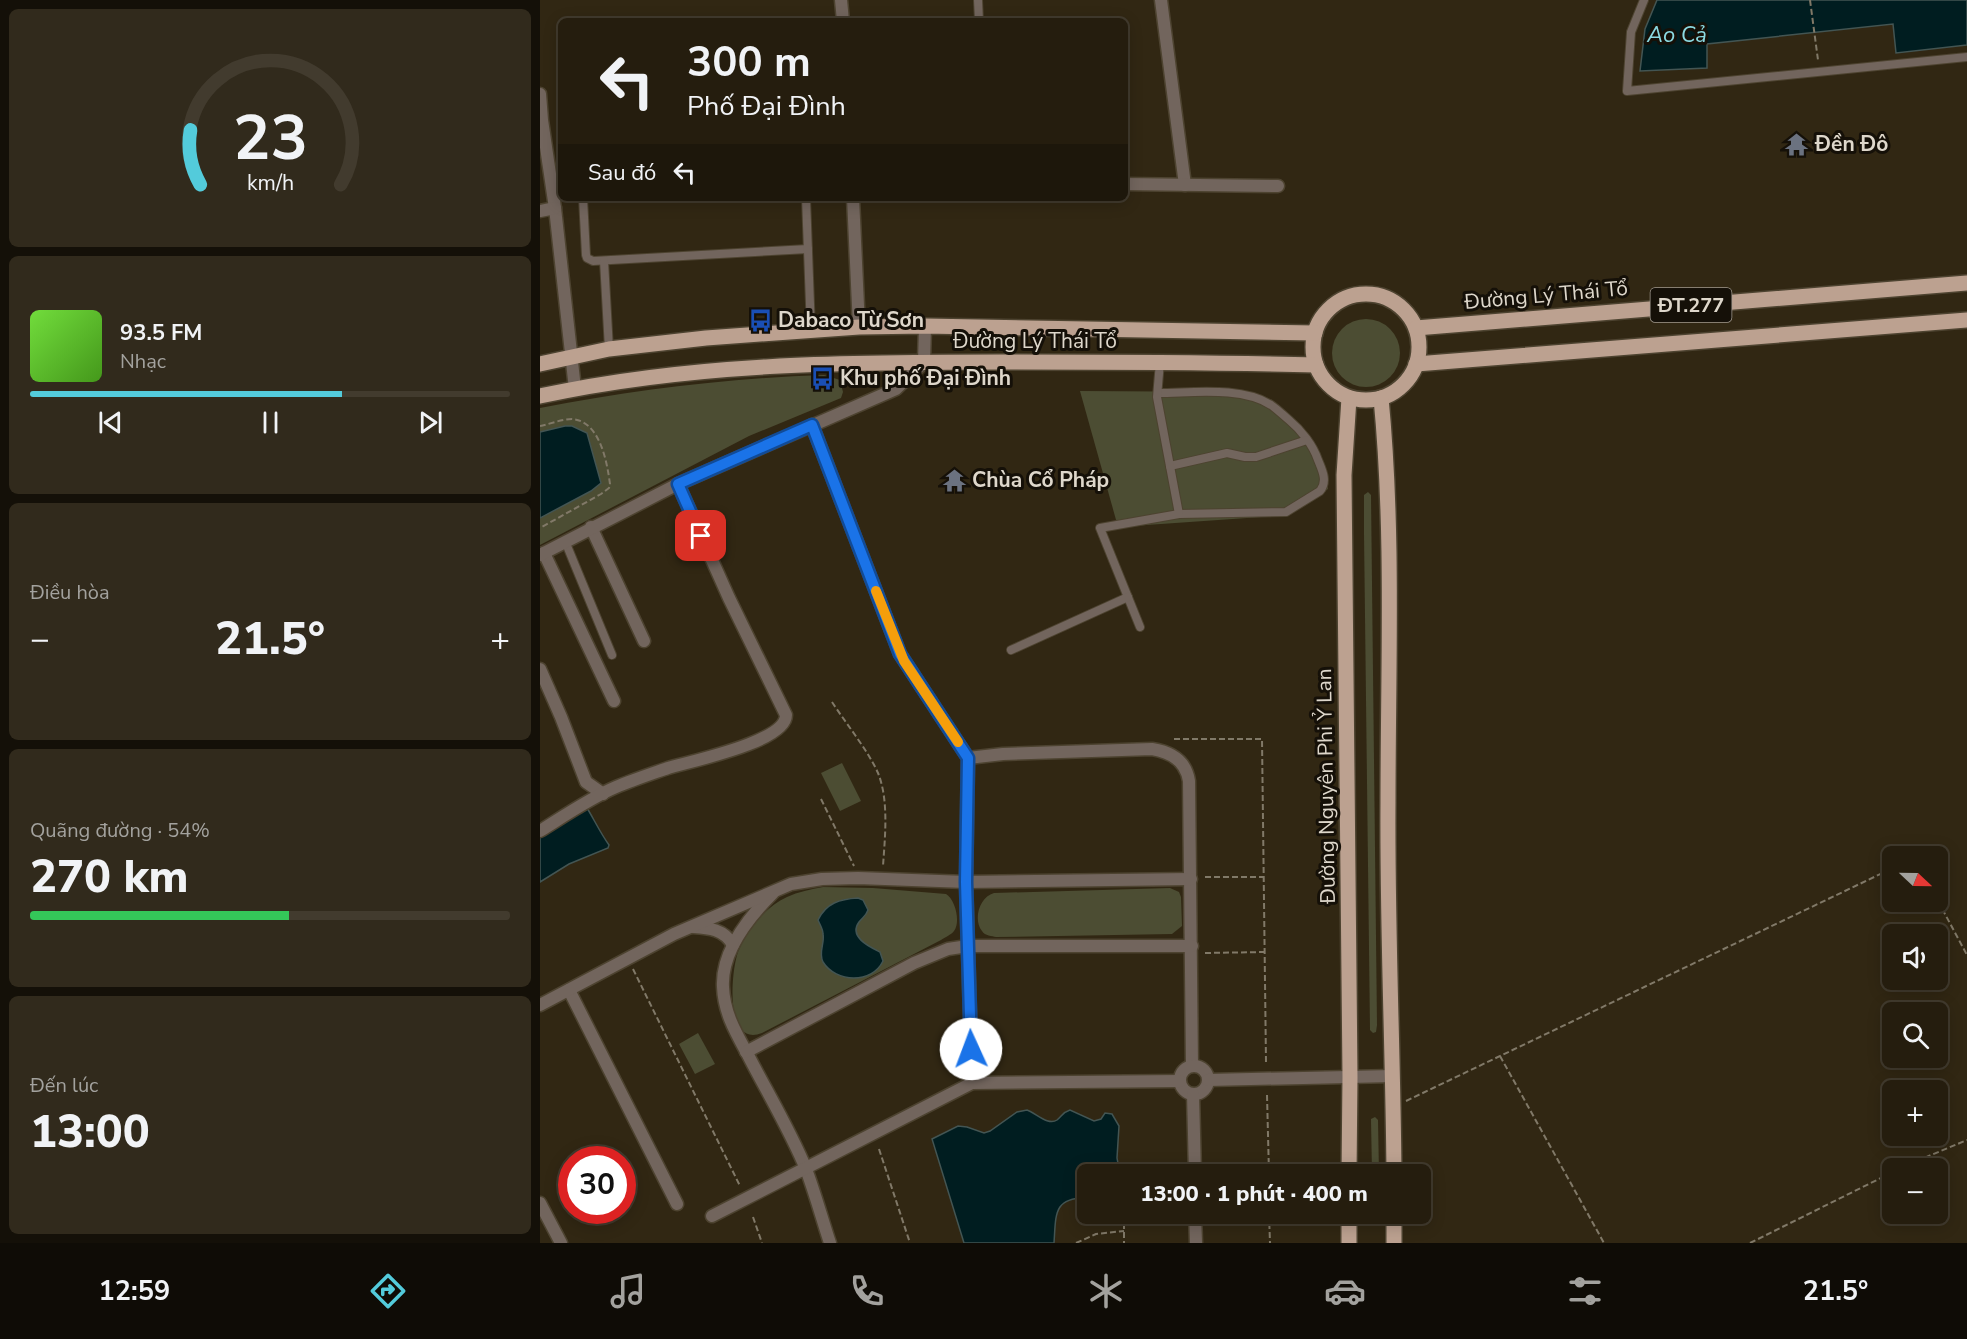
<!DOCTYPE html>
<html lang="vi">
<meta charset="utf-8">
<style>
:root{--surface:#251d0e;--page:#312a1c;--text:#f1f3f6;--muted:#a3a29e;--line:#423b2e;--accent:#53cbdb}
body{margin:0;font-family:"Nunito Sans",sans-serif;background:var(--page);color:var(--text);height:100vh;display:flex;flex-direction:column;font-size:22px;white-space:nowrap}
*{box-sizing:border-box;margin:0}
p{font-size:20px;color:var(--muted)}
.icon{flex:none;width:33px;height:33px;fill:none;stroke:currentColor;stroke-width:2;stroke-linecap:round;stroke-linejoin:round}
.map{position:relative;flex:1;overflow:hidden}
.details{display:flex;flex-direction:column;gap:9px;padding:9px;background:#141008;width:540px}
.details>*{flex:none}
.guide{position:absolute;left:18px;top:18px;width:570px;height:183px;border-radius:9px;box-shadow:0 3px 15px #0003,0 0 0 2px var(--line);background:#251d0e;color:var(--text);overflow:hidden}
.needle{width:39px;rotate:112deg}
.buttons{position:absolute;left:1342px;top:846px;display:grid;gap:12px}
.buttons a{display:grid;place-items:center;width:66px;height:66px;border-radius:9px;background:var(--surface);box-shadow:0 3px 15px #0003,0 0 0 2px var(--line);font-size:30px}
.speed{position:absolute;left:18px;top:1146px;display:flex;gap:12px;font-size:30px;font-weight:700;text-align:center}
.speed>*{display:grid;place-content:center;width:78px;height:78px;border-radius:50%;background:var(--surface);box-shadow:0 3px 15px #0003,0 0 0 2px var(--line);line-height:1}
.speed .limit{border:9px solid #d22;background:#fff;color:#111}
.pin{position:absolute;display:grid;place-items:center;width:51px;height:51px;color:#fff;margin:-26px;border-radius:12px;box-shadow:0 3px 9px #0006}
.me{position:absolute;width:66px;margin:-33px;rotate:358deg;stroke-linejoin:round;filter:drop-shadow(0 0 4px #0008)}
.turn{display:flex;align-items:center;gap:21px;height:126px;padding:0 30px;font-size:27px}
.turn .icon{width:78px;height:78px;stroke-width:2.5}
.turn b{display:block;font-size:42px;line-height:51px}
.then{display:flex;align-items:center;height:57px;padding:0 30px;background:#0003;gap:12px;font-size:22px}
.big{font-size:45px;font-weight:800;line-height:1.1}
.details .tile{flex:1;display:flex;flex-direction:column;justify-content:center;gap:9px;min-width:0;padding:0 21px;border-radius:9px;background:var(--page)}
.details .dial{align-items:center;gap:0}
.dial svg{height:156px;overflow:visible;fill:none;stroke:var(--line);stroke-width:7;stroke-linecap:round;text-anchor:middle}
.dial text{fill:var(--text);stroke:none}
.song{display:flex;align-items:center;gap:18px}
.cover{width:72px;height:72px;border-radius:9px;background:linear-gradient(135deg,hsl(100 70% 55%),hsl(100 70% 35%))}
.played{height:6px;border-radius:3px;background:linear-gradient(90deg,var(--accent) 65%,var(--line) 65%)}
.keys{display:flex;justify-content:space-around;direction:ltr}
.heat{display:flex;justify-content:space-between;align-items:center;font-size:33px;direction:ltr}
.charge{height:9px;border-radius:4px;background:linear-gradient(90deg,#34c759 54%,var(--line) 0)}
.trip{position:absolute;left:537px;top:1164px;width:354px;height:60px;border-radius:9px;background:var(--surface);box-shadow:0 3px 15px #0003,0 0 0 2px var(--line);font-weight:800;line-height:60px;text-align:center}
.tab-bar{display:flex;height:96px;justify-content:space-around;align-items:center;background:#0f0c06;color:var(--muted)}
.tab-bar .icon{width:42px;height:42px}
.tab-bar .current{color:var(--accent)}
.tab-bar b{font-size:27px;color:var(--text)}
main{display:flex;flex:1;min-height:0}
.map>svg:first-child{display:block}
.green{fill:#4c4d33}
.water{fill:#001d20;stroke:#435553;stroke-width:1.5}
.lines{fill:none;stroke-linecap:round;stroke-linejoin:round}
.service-casing{stroke:#4d4330;stroke-width:10}
.minor-casing{stroke:#4d4330;stroke-width:15}
.tertiary-casing{stroke:#4d4330;stroke-width:15}
.primary-casing{stroke:#4d4330;stroke-width:18}
.path{stroke:#817968;stroke-width:2;stroke-dasharray:6 3;stroke-linecap:butt}
.service{stroke:#72655d;stroke-width:8}
.minor{stroke:#72655d;stroke-width:12}
.tertiary{stroke:#72655d;stroke-width:12}
.primary{stroke:#bca190;stroke-width:15}
.route-casing{stroke:#114b97;stroke-width:15}
.route{stroke:#1a73e8;stroke-width:10}
.slow{stroke:#f59e0b;stroke-width:10}
.labels{text-anchor:middle;stroke-width:6;stroke-linejoin:round;paint-order:stroke}
.shield{fill:#151008;stroke:#a29b90;stroke-width:1.5}
.shield-label{font-size:20px;font-weight:bold;fill:#ded7cb}
.poi-label{font-size:21px;font-weight:bold;fill:#ded7cb;stroke:#151008;text-anchor:start}
.street-label{font-size:21px;fill:#ded7cb;stroke:#151008}
.water-label{font-size:22px;font-style:italic;fill:#8bd9e1;stroke:#151008}
</style>
<main>
<section class="details">
<div class="tile dial"><svg viewBox="0 0 100 80">
<path d="M14 69A42 42 0 1 1 86 69"/>
<path d="M14 69A42 42 0 0 1 9 41" stroke="#53cbdb"/>
<text x="50" y="56" font-size="32" font-weight="700">23</text>
<text x="50" y="72" font-size="11">km/h</text>
</svg></div>
<div class="tile">
<div class="song"><i class="cover"></i><div><b>93.5 FM</b><p>Nhạc</p></div></div>
<div class="played"></div>
<div class="keys"><svg class="icon" aria-label="previous" viewBox="0 0 24 24"><path d="M18 5L8 12l10 7zM5 5v14"/></svg><svg class="icon" aria-label="pause" viewBox="0 0 24 24"><path d="M8 5v14M16 5v14"/></svg><svg class="icon" aria-label="next" viewBox="0 0 24 24"><path d="M6 5l10 7-10 7zM19 5v14"/></svg></div>
</div>
<div class="tile"><p>Điều hòa</p>
<div class="heat"><a>−</a><b class="big">21.5°</b><a>+</a></div>
</div>
<div class="tile"><p>Quãng đường · 54%</p><b class="big">270 km</b><div class="charge"></div></div>
<div class="tile"><p>Đến lúc</p><b class="big">13:00</b></div>
</section>
<div class="map">
<svg width="1427" height="1243" viewBox="0 0 1427 1243">
<rect width="100%" height="100%" fill="#312713"/>
<!-- green -->
<g class="green">
<circle cx="826" cy="353" r="34"/>
<path d="M284,375L300,380L303,392L301,398L209,436L0,545V408C94,390 188,378 284,375Z"/>
<path d="M540,391L701,392C751,404 782,438 788,489L748,515L578,527Z"/>
<path d="M828,492L831,495L837,1025L836,1032L833,1033L830,1030L824,533V495Z"/>
<path d="M302,763L321,801L300,811L281,773Z"/>
<path d="M283,887L333,888L406,894C415,899 421,922 414,931C411,935 405,937 401,940L222,1033C184,1048 191,971 198,952C207,930 225,907 247,897C258,892 271,889 283,887Z"/>
<path d="M630,888L639,892L641,897L642,926L632,934L456,937C452,936 445,936 442,931C433,920 439,897 454,893Z"/>
<path d="M158,1033L175,1064L155,1074L139,1044Z"/>
<path d="M835,1117L838,1120L839,1174H832L831,1119Z"/>
</g>
<!-- water -->
<g class="water">
<path d="M1117,0H1427V45L1356,53L1353,24L1167,44V68L1100,71L1105,29Z"/>
<path d="M25,426H32L47,433L61,483L51,491L0,518V432Z"/>
<path d="M44,803C53,817 59,831 69,845L68,848L29,864L0,882V826Z"/>
<path d="M318,898L323,900L328,910C326,916 323,917 319,922C308,937 330,947 340,952L343,961C332,984 296,983 283,962C278,953 285,943 283,934C283,929 280,925 278,920C286,903 300,899 318,898Z"/>
<path d="M487,1110C496,1113 508,1126 517,1120C522,1116 523,1112 530,1110L554,1121L561,1119L565,1113L572,1114L579,1126L577,1158L580,1174H548L547,1198C513,1197 516,1215 514,1243H424L392,1139L418,1126L427,1127L444,1133L450,1131L477,1112Z"/>
</g>
<g class="lines">
<defs>
<g id="service">
<path d="M438,0L439,21"/>
<path d="M1104,0L1091,32L1087,91L1427,57"/>
<path d="M43,198L46,255L47,258L53,261L268,249"/>
<path d="M266,198L271,331"/>
<path d="M64,261L69,349"/>
<path d="M618,393C652,393 701,386 731,405C737,409 743,415 749,420C761,430 773,445 778,460C782,470 788,481 780,491L746,512L639,514"/>
<path d="M630,466L687,453L705,457H716L767,440"/>
<path d="M25,541L72,655"/>
<path d="M600,627L560,528L639,514L617,397L620,362"/>
<path d="M471,650L588,597"/>
</g>
<g id="minor">
<path d="M301,0L303,21"/>
<path d="M621,0L645,185"/>
<path d="M0,94L2,120L15,208L35,389"/>
<path d="M585,184L738,186"/>
<path d="M313,198L319,327"/>
<path d="M0,211L15,208"/>
<path d="M272,425L360,654L428,758L426,882L432,1083"/>
<path d="M51,527L104,641"/>
<path d="M4,553L74,701"/>
<path d="M0,669L21,717L46,782L63,794"/>
<path d="M428,758L463,754L612,749C631,752 646,761 649,781L652,1066"/>
<path d="M0,831C24,816 50,798 76,787C93,780 111,774 128,768C151,761 246,742 246,715L189,598L138,484"/>
<path d="M233,893C209,917 181,951 183,987C184,1013 196,1033 208,1055C227,1092 250,1130 266,1169C275,1193 282,1219 290,1243"/>
<path d="M153,927C169,928 184,929 193,945"/>
<path d="M29,990L137,1204"/>
<path d="M0,1005L134,934L251,884L282,879L318,878L426,882L651,879"/>
<path d="M206,1052L374,963L408,949L428,946H652"/>
<circle cx="654" cy="1080" r="14"/>
<path d="M668,1080L853,1076"/>
<path d="M653,1094L655,1174"/>
<path d="M0,1203L21,1243"/>
<path d="M655,1214L656,1243"/>
<path d="M172,1216L432,1083L640,1081"/>
</g>
<path id="tertiary" d="M0,555L138,484L356,389L384,362L385,326"/>
<g id="primary">
<circle cx="826" cy="347" r="53"/>
<path d="M876,328L1427,283"/>
<path d="M0,364L69,349L166,338L319,327L385,326L775,333"/>
<path d="M876,364L1427,320"/>
<path d="M0,396C152,363 306,362 462,362C566,362 671,362 776,365"/>
<path d="M809,398L804,475L810,1077L809,1174"/>
<path d="M841,398C854,532 848,668 848,802C847,926 853,1050 854,1174"/>
<path d="M854,1214V1243"/>
<path d="M809,1243V1214"/>
</g>
</defs>
<!-- service casing -->
<use href="#service" class="service-casing"/>
<!-- minor casing -->
<use href="#minor" class="minor-casing"/>
<!-- tertiary casing -->
<use href="#tertiary" class="tertiary-casing"/>
<!-- primary casing -->
<use href="#primary" class="primary-casing"/>
<!-- path -->
<g class="path">
<path d="M1270,0L1278,60"/>
<path d="M0,426C10,424 22,419 32,419C60,421 67,462 70,484L69,488L61,494L0,528"/>
<path d="M292,702C305,722 329,752 338,773C349,800 345,837 343,866"/>
<path d="M634,739H722L726,1062"/>
<path d="M281,799L314,866"/>
<path d="M665,877H724"/>
<path d="M1398,901L1427,955"/>
<path d="M665,953L725,952"/>
<path d="M93,969L200,1186"/>
<path d="M960,1056L1064,1243"/>
<path d="M727,1095L729,1174"/>
<path d="M866,1101L1353,868"/>
<path d="M339,1149L370,1243"/>
<path d="M1360,1168L1427,1140"/>
<path d="M584,1214V1243"/>
<path d="M729,1214L730,1243"/>
<path d="M213,1217L222,1243"/>
<path d="M536,1243L556,1234L584,1231"/>
<path d="M1210,1243L1353,1172"/>
</g>
<!-- service -->
<use href="#service" class="service"/>
<!-- minor -->
<use href="#minor" class="minor"/>
<!-- tertiary -->
<use href="#tertiary" class="tertiary"/>
<!-- primary -->
<use href="#primary" class="primary"/>
</g>
<g class="lines">
<defs>
<path id="route" d="M161,536L138,484L272,425L360,654L428,758L426,882L431,1049"/>
</defs>
<!-- route casing -->
<use href="#route" class="route-casing"/>
<!-- route -->
<use href="#route" class="route"/>
<!-- slow -->
<path class="slow" d="M336,591L364,661L418,742"/>
</g>
<!-- icons -->
<defs>
<symbol id="temple-bare" viewBox="-9 -9 18 18"><path d="M0-6L5-2H3V0L6.5 2.5H4V6H1.5V3h-3V6H-4V2.5H-6.5L-3 0V-2H-5Z" fill="#6b7280" stroke="#151008" stroke-width="2.5" paint-order="stroke"/></symbol>
<symbol id="bus-bare" viewBox="-9 -9 18 18"><path d="M-5-6H5V4H4V6H2V4H-2V6H-4V4H-5ZM-3.5-4V0h7V-4ZM-3.5 1.2v1.5H-2V1.2ZM2 1.2v1.5H3.5V1.2Z" fill="#1a4fb4" stroke="#151008" stroke-width="2.5" paint-order="stroke"/></symbol>
</defs>
<g fill-rule="evenodd">
<use href="#temple-bare" x="1240" y="128" width="33" height="33"/>
<use href="#bus-bare" x="204" y="304" width="33" height="33"/>
<use href="#bus-bare" x="266" y="362" width="33" height="33"/>
<use href="#temple-bare" x="398" y="464" width="33" height="33"/>
</g>
<g class="labels">
<!-- shield labels -->
<rect class="shield" x="1110.5" y="288" width="81" height="34" rx="4.5"/>
<g class="shield-label">
<text x="1151" y="312">ĐT.277</text>
</g>
<!-- poi labels -->
<g class="poi-label">
<text x="1275" y="151">Đền Đô</text>
<text x="238" y="327">Dabaco Từ Sơn</text>
<text x="300" y="385">Khu phố Đại Đình</text>
<text x="432" y="487">Chùa Cổ Pháp</text>
</g>
<!-- street labels -->
<g class="street-label">
<text transform="translate(1006 295) rotate(-5)" y="7">Đường Lý Thái Tổ</text>
<text x="495" y="348">Đường Lý Thái Tổ</text>
<text transform="translate(786 786) rotate(-91)" y="7">Đường Nguyên Phi Ỷ Lan</text>
</g>
<!-- water labels -->
<g class="water-label">
<text x="1137" y="42">Ao Cả</text>
</g>
</g>
</svg>
<div class="buttons">
<a><svg class="needle" viewBox="-14 -14 28 28"><path d="M0-13l5 13h-10z" fill="#e53935"/><path d="M0 13l5-13h-10z" fill="#a3a29e"/></svg></a>
<a><svg class="icon" aria-label="sound" viewBox="0 0 24 24"><path d="M4 9h4l5-4v14l-5-4H4zM17 9q2 3 0 6"/></svg></a>
<a><svg class="icon" aria-label="search" viewBox="0 0 24 24"><circle cx="10" cy="10" r="6"/><path d="M15 15l6 6"/></svg></a>
<a>+</a>
<a>−</a>
</div>
<div class="speed"><div class="limit">30</div></div>
<div class="pin" style="left:161px;top:536px;background:#d93025"><svg class="icon" aria-label="arrive" viewBox="0 0 24 24"><path d="M6 21V4h12l-3 4 3 4H6"/></svg></div>
<svg class="me" style="left:431px;top:1049px" viewBox="-20 -20 40 40"><circle r="19" fill="#fff"/><path d="M0-13L10 11 0 6-10 11z" fill="#1a73e8"/></svg>
<div class="trip">13:00 · 1 phút · 400 m</div>
<div class="guide">
<div class="turn"><svg class="icon" aria-label="left" viewBox="0 0 24 24"><path d="M17 20v-9H6M10 6l-5 5 5 5"/></svg><div><b>300 m</b>Phố Đại Đình</div></div>
<div class="then">Sau đó<svg class="icon" aria-label="left" viewBox="0 0 24 24"><path d="M17 20v-9H6M10 6l-5 5 5 5"/></svg></div>
</div>
</div>
</main>
<nav class="tab-bar">
<b>12:59</b>
<svg class="icon current" aria-label="directions" viewBox="0 0 24 24"><path d="M12 3l9 9-9 9-9-9zM9 14v-3h6M13 9l2 2-2 2"/></svg>
<svg class="icon" aria-label="music" viewBox="0 0 24 24"><path d="M9 18V5l10-2v13"/><circle cx="6" cy="18" r="3"/><circle cx="16" cy="16" r="3"/></svg>
<svg class="icon" aria-label="phone" viewBox="0 0 24 24"><path d="M5 4h4l2 5-3 2q2 4 5 5l2-3 5 2v4C11 20 4 13 5 4z"/></svg>
<svg class="icon" aria-label="climate" viewBox="0 0 24 24"><path d="M12 3v18M4 7l16 10M4 17L20 7"/></svg>
<svg class="icon" aria-label="car" viewBox="0 0 24 24"><path d="M5 17H2v-5l4-1 3-4h7l3 4 3 1v5h-3M9 17h6M6 11h13"/><circle cx="7" cy="17" r="2"/><circle cx="17" cy="17" r="2"/></svg>
<svg class="icon" aria-label="filters" viewBox="0 0 24 24"><path d="M4 7h16M4 17h16"/><circle cx="9" cy="7" r="2"/><circle cx="15" cy="17" r="2"/></svg>
<b>21.5°</b>
</nav>
